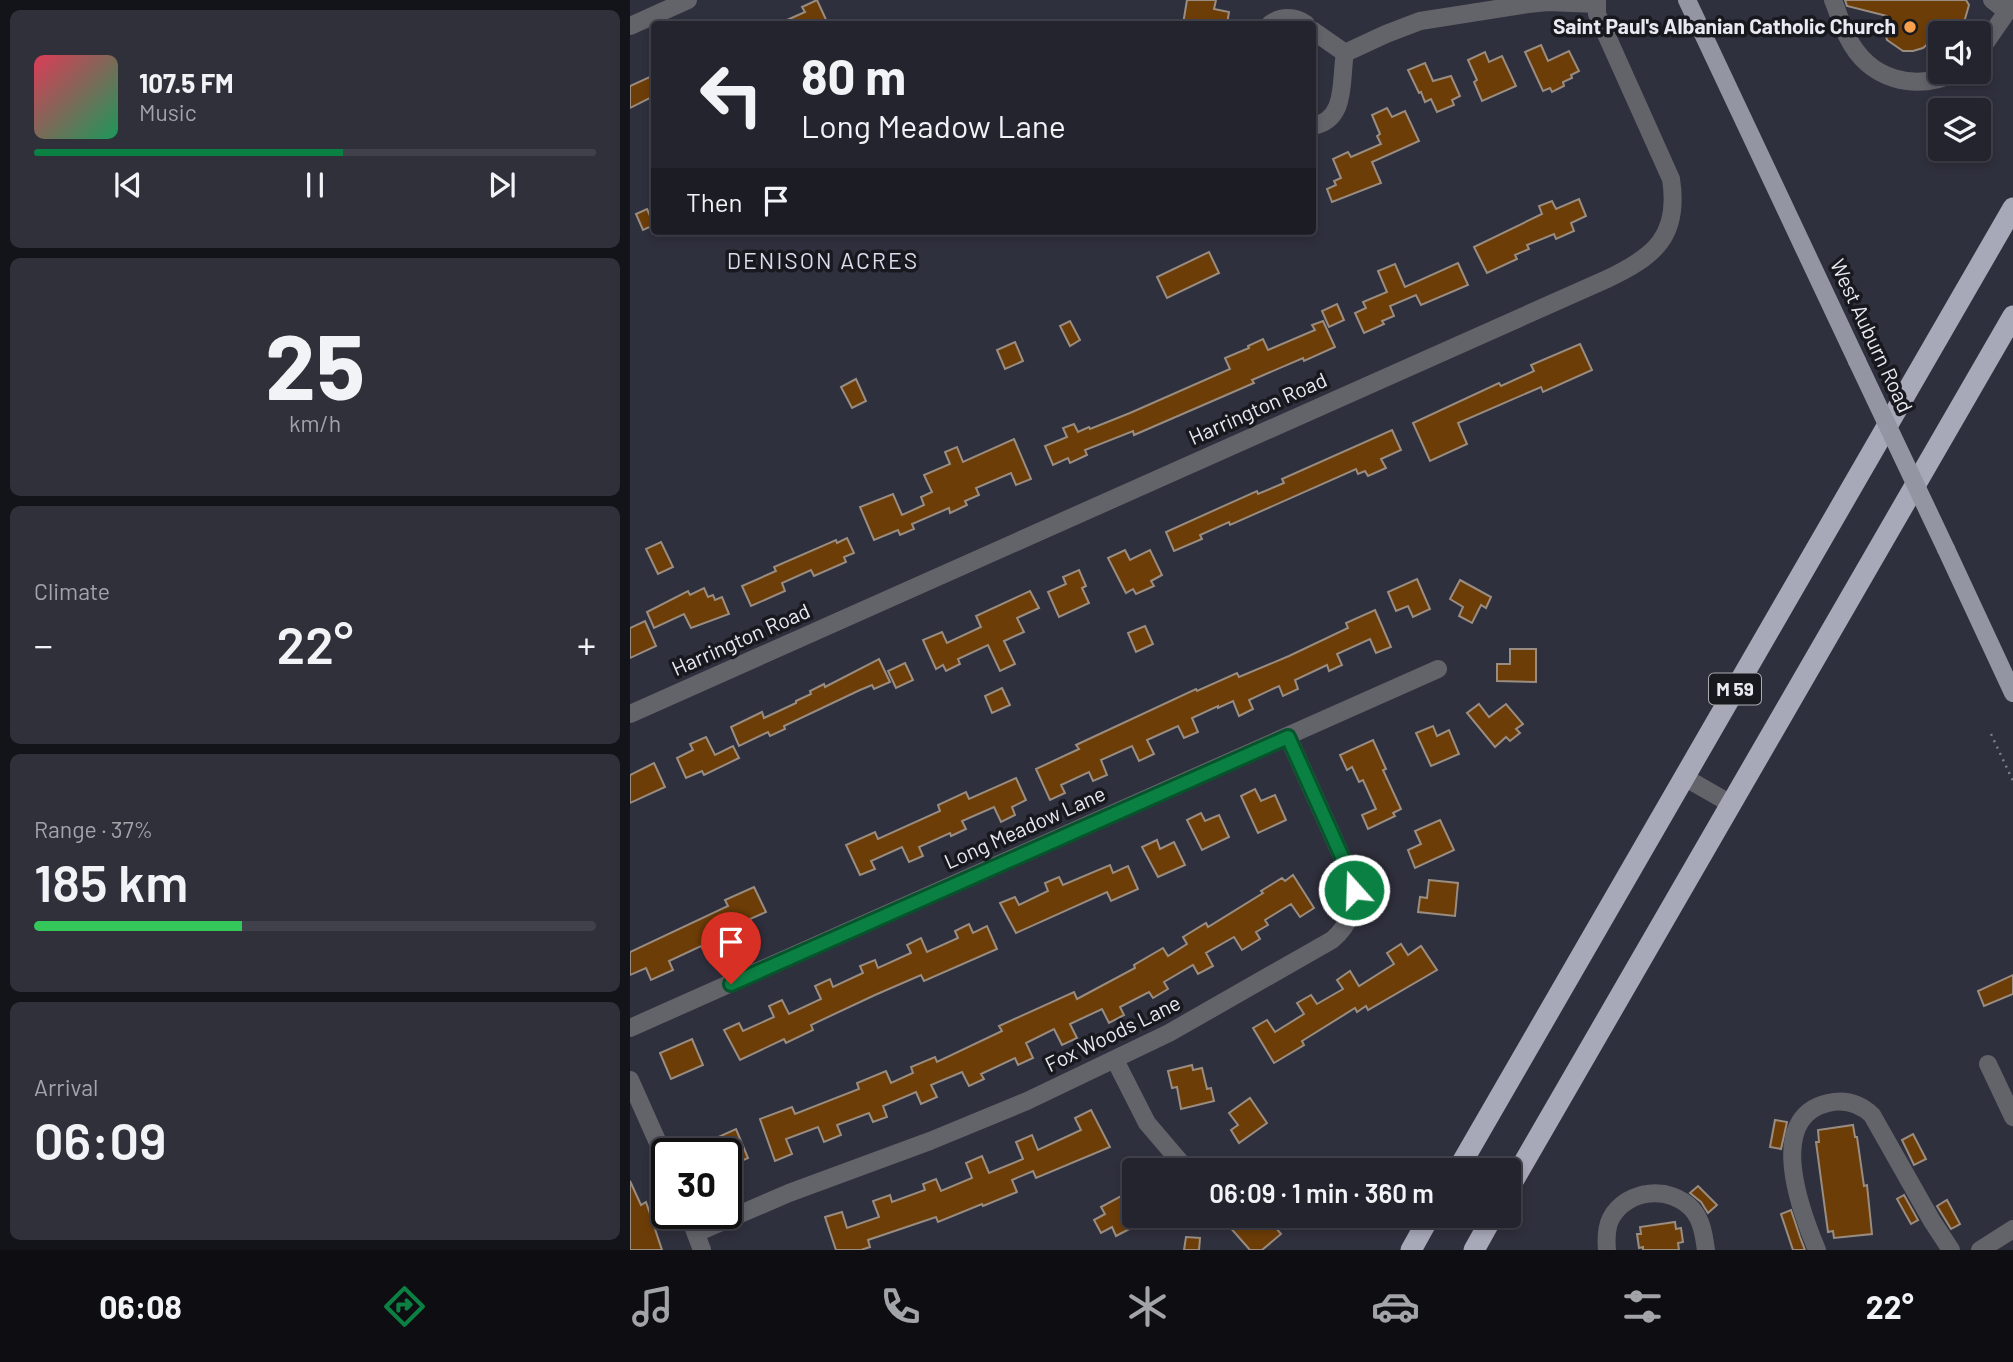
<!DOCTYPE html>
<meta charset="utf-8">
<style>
:root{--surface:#23242e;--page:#2f303a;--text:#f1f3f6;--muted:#a3a4aa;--line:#40414a;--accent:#0b8043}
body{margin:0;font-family:Barlow,sans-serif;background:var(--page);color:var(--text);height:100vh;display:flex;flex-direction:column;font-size:26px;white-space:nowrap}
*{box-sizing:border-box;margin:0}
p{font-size:23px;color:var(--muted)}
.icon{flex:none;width:38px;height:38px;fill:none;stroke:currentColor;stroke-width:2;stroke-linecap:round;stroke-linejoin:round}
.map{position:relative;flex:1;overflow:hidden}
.panel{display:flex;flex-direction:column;gap:10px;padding:10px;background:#131419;width:630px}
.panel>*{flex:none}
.top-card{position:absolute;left:21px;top:21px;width:665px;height:214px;border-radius:7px;box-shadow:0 4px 10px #0003,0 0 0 2px var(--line);background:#23242e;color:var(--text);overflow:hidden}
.tools{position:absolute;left:1298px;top:21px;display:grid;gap:14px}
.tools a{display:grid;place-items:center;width:63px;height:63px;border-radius:7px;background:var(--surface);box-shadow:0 4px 10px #0003,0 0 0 2px var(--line);font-size:35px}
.speed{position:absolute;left:21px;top:1138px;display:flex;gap:14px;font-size:35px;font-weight:700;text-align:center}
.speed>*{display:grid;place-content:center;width:91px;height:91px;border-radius:50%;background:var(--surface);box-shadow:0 4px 10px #0003,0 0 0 2px var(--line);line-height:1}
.speed .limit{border:4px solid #111;border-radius:10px;background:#fff;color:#111}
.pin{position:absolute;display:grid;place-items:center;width:60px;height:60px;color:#fff;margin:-72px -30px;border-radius:50% 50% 50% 0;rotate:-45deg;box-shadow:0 0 7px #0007}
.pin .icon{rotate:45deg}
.me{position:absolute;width:77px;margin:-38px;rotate:340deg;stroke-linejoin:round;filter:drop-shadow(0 0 5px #0008)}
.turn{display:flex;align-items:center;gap:24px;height:147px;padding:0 35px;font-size:32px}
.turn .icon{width:91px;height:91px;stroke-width:2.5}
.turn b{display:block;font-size:49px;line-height:60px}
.then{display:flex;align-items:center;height:66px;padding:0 35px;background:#0003;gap:14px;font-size:26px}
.big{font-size:52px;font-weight:600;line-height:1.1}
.panel .tile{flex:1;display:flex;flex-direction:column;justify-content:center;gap:10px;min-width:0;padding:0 24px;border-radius:10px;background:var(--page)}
.panel .dial{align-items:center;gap:0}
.dial b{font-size:91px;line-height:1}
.song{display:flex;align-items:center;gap:21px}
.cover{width:84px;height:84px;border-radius:10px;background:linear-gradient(135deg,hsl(350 70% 55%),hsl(150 70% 35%))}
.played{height:7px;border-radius:4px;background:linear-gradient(90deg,var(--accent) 55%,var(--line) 55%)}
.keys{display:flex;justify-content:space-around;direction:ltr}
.heat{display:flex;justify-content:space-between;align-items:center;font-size:38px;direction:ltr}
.charge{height:10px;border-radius:5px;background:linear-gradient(90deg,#34c759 37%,var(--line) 0)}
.trip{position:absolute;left:492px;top:1158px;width:399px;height:70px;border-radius:7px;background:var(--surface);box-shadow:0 4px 10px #0003,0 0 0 2px var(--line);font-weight:600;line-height:70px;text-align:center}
.tab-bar{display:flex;height:112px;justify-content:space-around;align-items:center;background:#0e0e12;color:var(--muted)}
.tab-bar .icon{width:49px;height:49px}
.tab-bar .selected{color:var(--accent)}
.tab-bar b{font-size:32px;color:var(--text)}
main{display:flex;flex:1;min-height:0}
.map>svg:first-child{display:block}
.building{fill:#6d3d07;stroke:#998c81;stroke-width:2}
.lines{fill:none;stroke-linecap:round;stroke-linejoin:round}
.path{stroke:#7d7e89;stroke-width:2.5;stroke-dasharray:2 5;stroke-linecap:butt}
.minor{stroke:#63646a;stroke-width:18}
.major{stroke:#9495a2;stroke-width:18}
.highway{stroke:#a7a8b8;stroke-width:21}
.major-bridge{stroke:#9495a2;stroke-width:18}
.route-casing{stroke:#07532c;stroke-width:18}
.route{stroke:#0b8043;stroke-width:12}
.poi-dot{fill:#f8a04b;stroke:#18191f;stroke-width:2.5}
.labels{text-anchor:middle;stroke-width:7;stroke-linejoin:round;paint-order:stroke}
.shield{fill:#18191f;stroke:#aaabb3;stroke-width:2}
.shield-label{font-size:19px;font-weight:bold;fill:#e9e9f2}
.poi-label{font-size:21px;font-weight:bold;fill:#e9e9f2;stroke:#18191f;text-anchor:end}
.street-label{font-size:21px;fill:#e9e9f2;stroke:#18191f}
.neighbourhood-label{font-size:23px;letter-spacing:2px;fill:#dbdced;stroke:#18191f}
</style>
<main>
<section class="panel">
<div class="tile">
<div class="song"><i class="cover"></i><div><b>107.5 FM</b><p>Music</p></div></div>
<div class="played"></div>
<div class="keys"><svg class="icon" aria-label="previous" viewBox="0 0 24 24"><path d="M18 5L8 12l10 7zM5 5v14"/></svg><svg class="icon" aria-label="pause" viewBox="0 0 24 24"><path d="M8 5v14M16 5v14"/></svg><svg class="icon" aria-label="next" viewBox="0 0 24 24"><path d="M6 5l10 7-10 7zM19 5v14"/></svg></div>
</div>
<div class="tile dial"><b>25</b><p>km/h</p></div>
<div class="tile"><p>Climate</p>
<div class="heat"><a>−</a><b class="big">22°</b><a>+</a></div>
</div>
<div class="tile"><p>Range · 37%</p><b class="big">185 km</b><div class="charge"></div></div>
<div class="tile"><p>Arrival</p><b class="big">06:09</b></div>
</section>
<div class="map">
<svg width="1383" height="1250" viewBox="0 0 1383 1250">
<rect width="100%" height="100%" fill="#2f303d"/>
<!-- building -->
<g class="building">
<path d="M187,0L198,24H148L175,12L172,7Z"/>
<path d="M557,0H586L584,9L599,12L597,24H553Z"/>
<path d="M1215,0H1336L1339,5L1335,19L1329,24H1306L1301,41L1293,48L1283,51H1273L1257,40L1254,29L1257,16L1217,6Z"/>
<path d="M911,45L918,61L939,51L949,71L941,75L942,78L933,82L934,86L922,92L920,88L913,91L895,52Z"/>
<path d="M855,52L859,62L872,56L886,86L852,101L844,82L847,80L838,60Z"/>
<path d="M795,63L803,81L821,76L830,96L822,100L824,105L807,112L801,99L795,102L791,92L789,93L778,70Z"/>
<path d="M24,75V96L0,108V86Z"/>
<path d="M757,108L762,117L775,111L789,141L742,162L751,183L702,202L697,189L706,185L704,181L711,178L703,159L718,152L721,157L751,144L747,136L750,134L742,115Z"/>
<path d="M949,199L956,216L941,223L944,231L926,239L924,234L897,245L899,249L885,255L887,259L857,273L844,247L912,214L909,206L922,201L926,209Z"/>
<path d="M17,209L24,225L13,230L6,214Z"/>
<path d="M579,252L589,273L537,298L527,277Z"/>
<path d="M828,263L838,285L791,305L786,295L760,306L764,316L752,321L754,324L734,333L725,313L736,308L733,302L757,292L748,271L765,264L775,287Z"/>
<path d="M707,304L714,320L699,327L692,311Z"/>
<path d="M440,321L450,340L440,346L430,326Z"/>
<path d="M693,321L705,347L674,361L673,358L622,380L624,383L504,435L503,431L455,450L457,455L440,463L438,458L423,465L415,446L437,437L433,428L444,424L448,432L459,427L460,429L500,413L600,369L595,358L619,348L618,346L633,339L638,350L685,330L682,325Z"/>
<path d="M385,342L393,361L375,369L367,350Z"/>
<path d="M950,344L962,370L913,392L911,387L828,423L837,444L800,461L783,423L869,383L871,386L904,371L901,365Z"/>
<path d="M226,379L236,401L222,408L211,387Z"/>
<path d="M762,430L771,450L751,459L756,468L738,476L735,471L728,474L726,469L600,525L599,522L570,535L572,539L544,551L536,532L627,491L628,494L654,483L652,479Z"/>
<path d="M384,439L401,479L386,485L381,473L346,488L349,495L335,501L337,505L320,513L319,508L282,524L284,529L270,535L268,530L244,540L230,507L263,494L272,515L294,505L291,497L302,492L294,475L320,464L315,452L327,447L333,462Z"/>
<path d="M217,538L224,553L214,557L216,562L184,576L181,570L152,583L155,591L121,606L112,586L146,571L144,567L206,540L207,543Z"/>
<path d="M31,542L43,567L28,574L16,549Z"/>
<path d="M495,550L500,560L520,550L532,575L521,581L524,586L506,594L503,589L496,593L478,558Z"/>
<path d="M449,570L456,586L452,588L459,603L429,617L418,592L436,584L433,577Z"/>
<path d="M787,579L800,609L783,617L778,606L766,611L758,592Z"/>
<path d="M830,580L861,597L856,608L851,605L842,623L829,616L833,607L820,599Z"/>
<path d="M74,588L78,597L83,595L85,600L92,597L99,614L61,628L54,614L24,628L17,612L58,591L60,595Z"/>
<path d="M400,591L409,608L387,618L394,632L374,641L385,664L370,671L358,645L328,659L330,664L316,671L313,665L306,669L293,640L312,632L317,643L351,627L346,616Z"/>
<path d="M745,610L761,647L746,653L740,639L707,654L712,665L699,671L697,665L665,680L668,689L653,696L649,686L619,700L623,709L609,716L603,701L588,708V706L562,718L568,732L554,738L548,726L517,740L524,754L509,761L502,746L471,760L477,775L463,781L459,772L431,785L435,793L420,800L406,769L449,749L446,745L566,689L567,691L607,673L609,677L659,656L718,628L716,623Z"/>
<path d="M15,621L26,646L0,658V628Z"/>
<path d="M515,626L523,644L506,652L498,633Z"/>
<path d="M880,649H906V682L867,681V664H880Z"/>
<path d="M249,659L260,682L244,689L242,685L230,690L154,726L155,729L140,736L138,732L109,746L101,727L132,712L134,718L166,703V701L181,694L180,691L194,684L195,687Z"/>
<path d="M275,663L283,680L266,688L258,671Z"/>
<path d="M372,688L380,705L362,713L355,696Z"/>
<path d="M849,704L859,717L876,704L893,724L886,729L890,733L880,741L876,737L865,747L837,713Z"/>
<path d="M803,726L807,736L819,730L829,754L801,766L786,733Z"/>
<path d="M76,737L85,755L103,746L109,758L74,775L72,771L56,778L47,758L63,750L60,744Z"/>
<path d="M743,740L756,769L753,770L771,809L763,813L765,816L738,829L732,815L746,809L733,780L729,782L722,767L717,770L710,755Z"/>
<path d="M24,763L35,787L0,803V775Z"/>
<path d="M386,778L396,800L382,807L385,815L371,822L364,807L332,821L336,829L321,836L320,833L289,847L293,856L279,862L272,847L241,861L245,869L230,875L216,845L245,832L248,839L310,811L308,805L336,792L339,799Z"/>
<path d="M625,789L631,801L645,795L656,820L628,833L611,796Z"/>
<path d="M571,813L575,821L589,815L599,837L572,850L557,820Z"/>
<path d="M810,820L824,850L785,868L778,850L791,844L785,831Z"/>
<path d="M527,840L530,849L544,842L555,865L528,877L512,847Z"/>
<path d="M480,865L483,873L498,866L508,889L481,901L477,892L386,933L370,903L385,897L389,905L418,891L415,883L429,877L433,885Z"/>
<path d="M663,875L684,908L670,917L661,904L635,920L638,925L626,932L630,939L612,950L604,937L576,953L583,966L568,974L563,965L534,982L538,989L523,998L519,992L490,1007L494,1015L479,1023L472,1009L440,1024L447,1038L432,1045L424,1029L396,1043L403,1058L388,1065L385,1058L351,1074L354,1079L339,1086L332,1072L301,1085L307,1097L291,1104L286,1092L253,1106L257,1117L243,1122L239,1113L207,1125L211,1135L194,1142L188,1127L156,1139L162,1154L145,1161L130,1119L162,1107L165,1114L229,1089L227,1083L256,1071L261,1083L283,1073L281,1067L305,1057L307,1062L372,1031L369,1026L444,992L447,999L505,968L504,965L533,948L538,956L557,944L553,937L576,923L578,927L633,893L631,891L652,878L655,881Z"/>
<path d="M799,880L828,883L825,916L788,912L790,897L797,898Z"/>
<path d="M124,887L136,912L120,919L126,932L113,938L108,928L85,938L89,947L75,953L71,946L39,961L43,970L21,980L16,968L0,975V952L98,906L95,900Z"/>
<path d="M339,924L343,933L357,926L367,949L294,981L291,975L245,995L181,1025L183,1030L156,1043L154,1039L110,1060L94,1030L109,1023L113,1031L144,1017L139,1006L152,1000L159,1014L191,999L185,986L200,979L203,987L233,973L230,966L245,960L248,968L281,953L277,945L291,938L297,952L328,938L325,931Z"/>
<path d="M771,944L778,955L791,946L807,970L738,1010L736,1006L727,1012L725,1008L672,1041L674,1045L644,1063L623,1028L637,1020L645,1032L674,1014L667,1003L681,995L687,1004L713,989L707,980L720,971L729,986L764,964L757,953Z"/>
<path d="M1383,975V994L1354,1006L1348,991Z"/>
<path d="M62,1039L73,1065L41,1079L30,1053Z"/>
<path d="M562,1065L563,1070L572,1068L577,1089L581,1088L584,1101L551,1109L547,1087L542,1088L538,1071Z"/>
<path d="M620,1098L637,1123L609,1143L601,1130L608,1125L599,1113Z"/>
<path d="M461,1110L480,1147L406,1178L403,1171L382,1180L387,1192L353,1206L352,1204L308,1222L306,1217L238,1240L240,1247L231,1250H206L195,1217L212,1212L217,1228L249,1217L243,1201L260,1195L262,1202L295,1190L293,1184L306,1179L311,1191L342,1178L336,1163L352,1156L359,1173L393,1159L386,1142L402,1135L408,1150L438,1136L451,1130L445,1118Z"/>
<path d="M1145,1120L1157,1122L1151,1149L1140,1147Z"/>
<path d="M1223,1125L1225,1137H1227L1234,1186L1237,1185L1242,1234L1204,1238L1203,1231L1198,1232L1186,1142H1189L1188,1130Z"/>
<path d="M106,1129L118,1158L96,1168V1153H53Z"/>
<path d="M1283,1134L1296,1159L1284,1165L1272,1140Z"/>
<path d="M640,1158H663L662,1171H639Z"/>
<path d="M0,1181L11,1205L16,1202L32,1250H0Z"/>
<path d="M1068,1186L1087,1205L1078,1213L1071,1202L1060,1193Z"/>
<path d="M493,1195L504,1216H524L486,1236L482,1227L471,1233L464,1220L475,1214L471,1207Z"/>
<path d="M1274,1195L1288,1220L1281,1224L1267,1199Z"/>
<path d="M1317,1200L1330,1224L1321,1229L1307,1206Z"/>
<path d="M1161,1210L1170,1237L1175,1250H1163L1151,1214Z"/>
<path d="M608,1216H614L621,1224L630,1216H636L651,1234L632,1250H620L598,1225Z"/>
<path d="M1045,1222L1046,1229L1051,1228L1053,1242L1048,1243L1049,1250H1013V1247L1009,1248L1007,1234H1011L1010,1227Z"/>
<path d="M556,1237L570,1238L569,1250H554Z"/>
</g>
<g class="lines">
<!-- path -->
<path class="path" d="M1361,734L1383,781"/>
<!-- minor -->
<g class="minor">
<path d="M1203,0C1208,12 1211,24 1217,36C1239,81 1285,92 1328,72"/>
<path d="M1362,0L1371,7H1381"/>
<path d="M640,24C651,16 665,16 676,24"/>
<path d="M0,26L58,0"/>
<path d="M682,30L715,53"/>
<path d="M1349,52L1383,3"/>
<path d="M715,53L756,34L790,21L898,4L918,2L967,4"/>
<path d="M682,126C718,120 710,80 715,53"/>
<path d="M0,714L977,279C1024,257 1050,236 1041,179L967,14V0"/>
<path d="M1054,777L1101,804"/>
<path d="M0,1028L808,669"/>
<path d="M485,1060L517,1123L558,1171"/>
<path d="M1358,1064L1383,1117"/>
<path d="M0,1080L37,1163"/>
<path d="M58,1213L72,1250"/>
<path d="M66,1233L159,1193L300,1141L397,1101L539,1033L702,940C722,923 726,904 722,879L658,737"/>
<path d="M977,1250C976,1239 976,1228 981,1218C997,1189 1040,1185 1062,1209C1072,1220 1074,1236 1076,1250"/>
<path d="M1187,1250C1171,1212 1135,1117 1198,1103C1215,1099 1229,1103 1242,1115L1302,1221L1321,1250"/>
<path d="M1350,1250L1383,1229"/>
</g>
<!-- major -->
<g class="major">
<path d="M1057,0L1227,361"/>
<path d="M1316,549L1383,693"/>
</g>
<!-- highway -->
<g class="highway">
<path d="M827,1171L1383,208"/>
<path d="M878,1190L1383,316"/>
<path d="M781,1250L800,1216"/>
<path d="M844,1250L863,1216"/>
</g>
<!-- major-bridge -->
<path class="major-bridge" d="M1227,361L1316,549"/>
</g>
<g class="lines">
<defs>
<path id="route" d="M101,984L658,737L722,879L724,890"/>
</defs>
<!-- route casing -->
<use href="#route" class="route-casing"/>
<!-- route -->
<use href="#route" class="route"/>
</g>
<!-- markers -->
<circle class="poi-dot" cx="1280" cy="27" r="7"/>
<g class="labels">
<!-- shield labels -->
<rect class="shield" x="1079" y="673.5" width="52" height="31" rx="5"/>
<g class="shield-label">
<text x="1105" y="696">M 59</text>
</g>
<!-- poi labels -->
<g class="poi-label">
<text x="1266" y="34">Saint Paul's Albanian Catholic Church</text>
</g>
<!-- street labels -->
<g class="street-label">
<text transform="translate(1241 336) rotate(65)" y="7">West Auburn Road</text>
<text transform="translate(628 409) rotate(-24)" y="7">Harrington Road</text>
<text transform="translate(111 640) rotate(-24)" y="7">Harrington Road</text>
<text transform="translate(395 828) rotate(-24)" y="7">Long Meadow Lane</text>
<text transform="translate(483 1034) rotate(-26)" y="7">Fox Woods Lane</text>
</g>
<!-- neighbourhood labels -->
<g class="neighbourhood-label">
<text x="193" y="269">DENISON ACRES</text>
</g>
</g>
</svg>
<div class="tools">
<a><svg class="icon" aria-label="sound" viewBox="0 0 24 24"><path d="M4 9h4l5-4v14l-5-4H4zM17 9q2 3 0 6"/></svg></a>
<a><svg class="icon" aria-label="layers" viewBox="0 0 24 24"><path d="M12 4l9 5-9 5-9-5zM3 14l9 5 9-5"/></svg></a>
</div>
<div class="speed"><div class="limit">30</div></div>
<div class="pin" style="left:101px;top:984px;background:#d93025"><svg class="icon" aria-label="arrive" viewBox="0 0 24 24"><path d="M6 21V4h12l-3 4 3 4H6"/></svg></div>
<svg class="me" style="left:724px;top:890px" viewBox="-20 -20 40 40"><circle r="17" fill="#0b8043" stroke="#fff" stroke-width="3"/><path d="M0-11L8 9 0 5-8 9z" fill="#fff"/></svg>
<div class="trip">06:09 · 1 min · 360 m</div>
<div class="top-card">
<div class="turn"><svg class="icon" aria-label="left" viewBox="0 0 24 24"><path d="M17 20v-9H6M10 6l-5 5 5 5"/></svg><div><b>80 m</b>Long Meadow Lane</div></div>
<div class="then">Then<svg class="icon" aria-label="arrive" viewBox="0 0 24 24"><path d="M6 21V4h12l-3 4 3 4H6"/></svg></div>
</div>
</div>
</main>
<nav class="tab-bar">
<b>06:08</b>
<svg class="icon selected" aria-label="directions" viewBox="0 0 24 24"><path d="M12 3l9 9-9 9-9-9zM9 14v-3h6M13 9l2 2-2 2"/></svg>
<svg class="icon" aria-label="music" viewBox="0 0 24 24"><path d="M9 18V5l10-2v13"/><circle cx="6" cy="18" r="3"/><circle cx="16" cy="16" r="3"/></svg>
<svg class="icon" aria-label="phone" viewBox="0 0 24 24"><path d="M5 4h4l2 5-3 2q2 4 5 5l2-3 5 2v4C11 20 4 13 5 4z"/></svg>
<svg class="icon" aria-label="climate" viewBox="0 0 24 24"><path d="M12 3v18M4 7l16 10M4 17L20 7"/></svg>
<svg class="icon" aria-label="car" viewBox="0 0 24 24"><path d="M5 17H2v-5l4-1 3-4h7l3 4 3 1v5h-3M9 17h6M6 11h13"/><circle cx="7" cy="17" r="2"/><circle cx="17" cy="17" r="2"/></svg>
<svg class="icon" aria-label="filters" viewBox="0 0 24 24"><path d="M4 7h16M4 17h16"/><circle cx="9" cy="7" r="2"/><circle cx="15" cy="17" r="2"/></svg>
<b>22°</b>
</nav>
